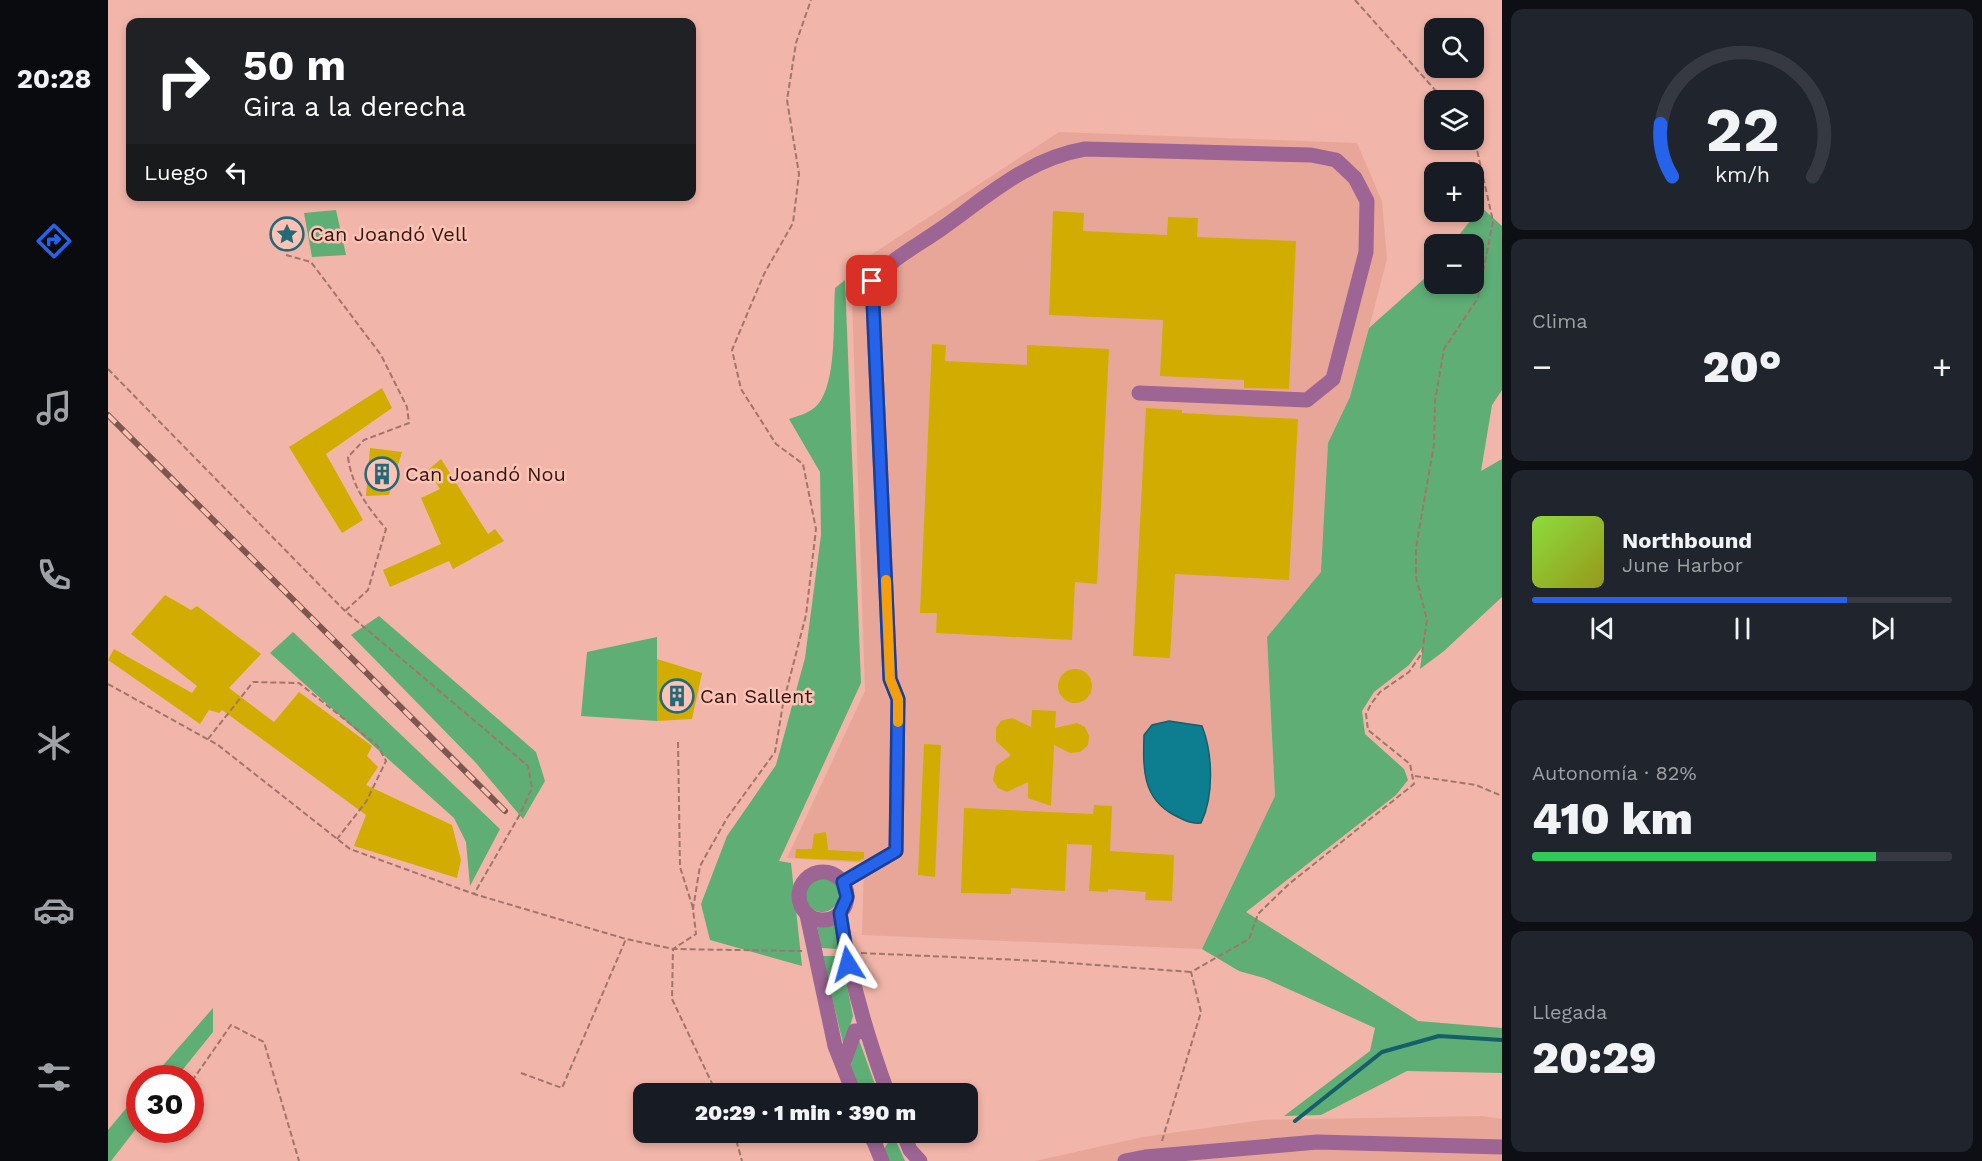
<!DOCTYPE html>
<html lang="es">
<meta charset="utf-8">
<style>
:root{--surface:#171b24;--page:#20242c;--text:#f1f3f6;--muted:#9ea1a6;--line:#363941;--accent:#2563eb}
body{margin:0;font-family:"Work Sans",sans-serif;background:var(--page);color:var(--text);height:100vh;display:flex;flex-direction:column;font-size:22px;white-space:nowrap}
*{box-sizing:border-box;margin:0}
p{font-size:20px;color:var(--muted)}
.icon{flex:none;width:33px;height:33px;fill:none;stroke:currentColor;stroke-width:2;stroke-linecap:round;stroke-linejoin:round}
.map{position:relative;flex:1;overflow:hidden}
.details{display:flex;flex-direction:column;gap:9px;padding:9px;background:#0d0f14;width:480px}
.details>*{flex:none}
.top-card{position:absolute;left:18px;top:18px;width:570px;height:183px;border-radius:12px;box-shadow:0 3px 9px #0003;background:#202124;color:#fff;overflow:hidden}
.controls{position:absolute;left:1316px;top:18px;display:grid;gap:12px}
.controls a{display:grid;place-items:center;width:60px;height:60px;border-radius:12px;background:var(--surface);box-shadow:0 3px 9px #0003;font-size:30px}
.speed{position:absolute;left:18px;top:1065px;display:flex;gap:12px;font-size:30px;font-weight:700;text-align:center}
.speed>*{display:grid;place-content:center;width:78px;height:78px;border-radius:50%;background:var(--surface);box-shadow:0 3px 9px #0003;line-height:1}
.speed .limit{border:9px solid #d22;background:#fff;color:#111}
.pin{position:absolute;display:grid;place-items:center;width:51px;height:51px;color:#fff;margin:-26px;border-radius:12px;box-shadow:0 3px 9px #0006}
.me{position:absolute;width:66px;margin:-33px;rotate:352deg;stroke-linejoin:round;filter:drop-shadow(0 0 4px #0008)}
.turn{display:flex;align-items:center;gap:21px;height:126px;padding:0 18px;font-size:27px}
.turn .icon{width:78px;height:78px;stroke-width:2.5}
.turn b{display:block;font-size:42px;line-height:51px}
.then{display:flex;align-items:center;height:57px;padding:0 18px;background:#0003;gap:12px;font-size:22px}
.big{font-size:45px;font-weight:800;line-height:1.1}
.details .card{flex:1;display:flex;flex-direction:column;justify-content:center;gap:9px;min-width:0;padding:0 21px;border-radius:12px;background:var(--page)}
.details .dial{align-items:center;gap:0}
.dial svg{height:156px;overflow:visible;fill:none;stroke:var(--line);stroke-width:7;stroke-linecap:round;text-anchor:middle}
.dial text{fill:var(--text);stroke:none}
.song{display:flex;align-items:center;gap:18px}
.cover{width:72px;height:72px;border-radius:9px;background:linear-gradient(135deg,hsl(90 70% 55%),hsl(60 70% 35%))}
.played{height:6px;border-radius:3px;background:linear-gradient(90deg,var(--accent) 75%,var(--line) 75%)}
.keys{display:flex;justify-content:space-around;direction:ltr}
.heat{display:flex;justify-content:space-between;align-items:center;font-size:33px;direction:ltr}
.charge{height:9px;border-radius:4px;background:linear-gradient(90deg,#34c759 82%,var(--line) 0)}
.trip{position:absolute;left:525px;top:1083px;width:345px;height:60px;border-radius:12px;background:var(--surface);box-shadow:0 3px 9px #0003;font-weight:800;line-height:60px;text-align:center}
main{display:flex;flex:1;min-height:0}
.menu{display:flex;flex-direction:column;width:108px;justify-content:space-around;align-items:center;background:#090b0e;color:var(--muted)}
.menu .icon{width:42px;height:42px}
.menu .current{color:var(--accent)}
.menu b{font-size:27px;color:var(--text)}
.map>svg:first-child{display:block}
.built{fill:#e8a698}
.green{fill:#5eae76}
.water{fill:#0c7e90;stroke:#165f6a;stroke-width:1.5}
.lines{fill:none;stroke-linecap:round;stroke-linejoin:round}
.stream{stroke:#165f6a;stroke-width:4}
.building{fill:#d3ac00}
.path{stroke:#a2756c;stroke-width:2;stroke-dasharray:6 3;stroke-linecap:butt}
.minor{stroke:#9d6594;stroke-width:15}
.rail-casing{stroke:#7c564f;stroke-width:6}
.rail{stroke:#ffc2b5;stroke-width:4;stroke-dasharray:11;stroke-linecap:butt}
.route-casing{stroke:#184099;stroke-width:15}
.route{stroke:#2563eb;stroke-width:10}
.slow{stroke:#f59e0b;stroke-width:10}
.labels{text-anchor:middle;stroke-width:5;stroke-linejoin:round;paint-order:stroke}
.poi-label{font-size:20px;fill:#2d1713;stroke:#ffc2b5;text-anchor:start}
</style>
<main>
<nav class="menu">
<b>20:28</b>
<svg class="icon current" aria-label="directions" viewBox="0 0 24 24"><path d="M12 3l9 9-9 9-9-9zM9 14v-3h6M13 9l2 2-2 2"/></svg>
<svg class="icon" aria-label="music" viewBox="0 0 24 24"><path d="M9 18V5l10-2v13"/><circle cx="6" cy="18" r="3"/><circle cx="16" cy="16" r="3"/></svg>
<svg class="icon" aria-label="phone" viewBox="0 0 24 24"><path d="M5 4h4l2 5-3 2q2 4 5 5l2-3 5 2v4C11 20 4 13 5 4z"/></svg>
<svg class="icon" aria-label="climate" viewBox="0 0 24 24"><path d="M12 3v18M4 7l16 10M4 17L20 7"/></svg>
<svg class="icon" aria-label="car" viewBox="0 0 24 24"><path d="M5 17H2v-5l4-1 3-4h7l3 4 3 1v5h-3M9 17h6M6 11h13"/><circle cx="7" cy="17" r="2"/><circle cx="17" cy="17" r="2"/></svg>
<svg class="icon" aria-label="filters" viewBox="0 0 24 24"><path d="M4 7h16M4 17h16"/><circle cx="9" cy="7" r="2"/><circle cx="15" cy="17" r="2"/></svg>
</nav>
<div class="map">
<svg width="1394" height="1161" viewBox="0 0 1394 1161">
<rect width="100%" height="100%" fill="#f2b5a9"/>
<!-- built -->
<g class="built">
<path d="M951,132L1249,143L1274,201L1279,259L1243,397L1220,443L1214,572L1159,637L1167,796L1094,949L754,935L756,863L679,858L757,691L743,268Z"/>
<path d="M1375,1116L1394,1119V1161H927L1035,1137L1154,1120Z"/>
</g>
<!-- green -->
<g class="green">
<path d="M1373,207L1394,226V390L1384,405L1373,471L1394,459V597L1336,651L1312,669L1315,646L1301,665L1266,692L1254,711L1257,734L1296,769L1300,780L1288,795L1138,912L1310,1021L1394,1028V1073L1299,1071L1213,1115L1176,1116L1262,1051L1267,1028L1156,978L1131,971L1094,949L1167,796L1159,637L1213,572L1220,443L1242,397L1261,328L1326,270V284H1365V244H1344Z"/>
<path d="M228,210L238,255L204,257L196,213Z"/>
<path d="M737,280L753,683L671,861L683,863L694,966L602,940L593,904L619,836L668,765L697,658L713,535L712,472L681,419C693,415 706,412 713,400C729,374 725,318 727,288Z"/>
<path d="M271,616L428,752L437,781L415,819L368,763L243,635Z"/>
<path d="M185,632L392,829L362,886L358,842L346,818L162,653Z"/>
<path d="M549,637V721L473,716L479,652Z"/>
<circle cx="714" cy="895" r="17"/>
<path d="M726,923L731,949L713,948L709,925Z"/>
<path d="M714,956H733L745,1016L736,1047Z"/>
<path d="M105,1008V1032L68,1078H44Z"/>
<path d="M750,1037L770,1093H751L742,1070L748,1038Z"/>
<path d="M31,1093V1125L3,1161H0V1130Z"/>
<path d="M781,1141H788L797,1161H780L775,1151Z"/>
</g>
<!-- water -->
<path class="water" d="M1061,721L1094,726C1105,754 1106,796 1093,823C1082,824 1076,820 1066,815C1034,798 1035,768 1036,735L1044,725Z"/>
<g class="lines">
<!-- stream -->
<path class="stream" d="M1187,1121L1274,1052L1331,1036L1394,1040"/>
</g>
<!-- building -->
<g class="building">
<path d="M945,211L976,213L975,231L1059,235L1060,217L1090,218L1089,237L1188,241L1181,389L1136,388V380L1052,376L1055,320L941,315Z"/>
<path d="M824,344L838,345L837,361L919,365V345L1001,349L989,584L967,582L964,640L828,633L829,613H812Z"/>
<path d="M274,388L284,408L218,454L255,520L234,533L181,447Z"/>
<path d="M1038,408L1074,410V413L1190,419L1181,580L1067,574L1062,658L1025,656Z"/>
<path d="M262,448L294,452L281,495L258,496Z"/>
<path d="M333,459L380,534L387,529L396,541L345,569L341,561L282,587L275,570L333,544L313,498L332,489L320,470Z"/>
<path d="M57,595L83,610L89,606L153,654L121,688L166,722L191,692L264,746L259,756L270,767L258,785L344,825L353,860L349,878L246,846L258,815L114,710L111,713L101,710L92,724L0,660L6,649L84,693L89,686L23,634Z"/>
<path d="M549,659L594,673L584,719L549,721Z"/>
<circle cx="967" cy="686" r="17"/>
<path d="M924,710L948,711L947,728L969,723L977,727L981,736L980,745L972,752L962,753L946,745L943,806L920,798V782L899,792L890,788L885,780L888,766L903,755L888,741V728L893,721L904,718L923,727Z"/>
<path d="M816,744L833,745L827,877L810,875Z"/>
<path d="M986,805L1004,806L1002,851L1066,855L1064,901L1037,900L1038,892L1000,889V892L981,891L984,845L959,844L957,891L903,888V894L853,893L856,808L985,814Z"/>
<path d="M718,832L720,850L756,852V858L751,861L687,858L688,849H704L706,834Z"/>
</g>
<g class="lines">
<!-- path -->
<g class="path">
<path d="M1247,0L1336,100"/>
<path d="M178,255L203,262L273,355L299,407L301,423L256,440L240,457C244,487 259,506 278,529L260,590L237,611"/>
<path d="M0,369L237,611L420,766L424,788L411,816L366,894L518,939L565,949L694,951"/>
<path d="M0,684L110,745L242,849L366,894"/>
<path d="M100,739L145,682L191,683L270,746L278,761L258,802L229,839"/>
<path d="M570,742L572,867L585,908"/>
<path d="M1307,776L1368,785L1394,796"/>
<path d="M753,953L934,961L1083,972"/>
<path d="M413,1073L454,1088L518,939"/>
<path d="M84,1081L123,1025L156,1042L191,1161"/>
<path d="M609,1094L564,999L565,949L588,934L585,909L592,866L619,818L667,752L675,704L698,615L708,529L695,464L668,444L633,389L624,350L656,274L685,223L691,174L679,100L688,43L703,0"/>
<path d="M626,1132L634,1161"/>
<path d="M1054,1141L1093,1012L1083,972L1141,939L1150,914L1181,884L1306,784L1302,764L1260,730L1258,714L1263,704L1272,692L1301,672L1314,653L1319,620L1308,577V548L1326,444L1327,401L1336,349L1370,298L1385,221L1369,150L1363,140"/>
</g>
<!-- minor -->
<g class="minor">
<circle cx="715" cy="896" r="24"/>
<path d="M735,882L788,851L790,699L782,679L764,281C786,257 807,247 833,229C880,196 919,159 977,149L1203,155L1228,160L1247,178L1259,201L1258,252L1225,379L1199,400L1031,393"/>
<path d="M732,913C741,976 758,1034 780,1094"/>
<path d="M699,915L727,1046L746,1094"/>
<path d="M735,1064L747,1031L757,1032"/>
<path d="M762,1132L774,1161"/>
<path d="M795,1132L802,1150L812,1161"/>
<path d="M765,1140L781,1132"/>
<path d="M1017,1161L1037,1157L1209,1142L1394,1147"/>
</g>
<defs>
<path id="rail" d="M0,415L397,811"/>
</defs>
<!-- rail casing -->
<use href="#rail" class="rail-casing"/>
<!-- rail -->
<use href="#rail" class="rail"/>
</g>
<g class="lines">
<defs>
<path id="route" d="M740,964L732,913L739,897L735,882L788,851L790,699L782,679L764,281"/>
</defs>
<!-- route casing -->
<use href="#route" class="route-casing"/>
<!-- route -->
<use href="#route" class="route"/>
<!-- slow -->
<path class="slow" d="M778,580L782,679L790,699V722"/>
</g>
<!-- icons -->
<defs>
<symbol id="sight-ring" viewBox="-11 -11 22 22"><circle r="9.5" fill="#ffc2b5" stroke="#226a77" stroke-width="1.5"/><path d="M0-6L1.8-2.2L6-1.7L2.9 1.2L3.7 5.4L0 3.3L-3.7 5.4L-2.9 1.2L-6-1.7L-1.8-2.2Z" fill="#226a77"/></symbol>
<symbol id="building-ring" viewBox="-11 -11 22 22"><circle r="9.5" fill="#ffc2b5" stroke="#226a77" stroke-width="1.5"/><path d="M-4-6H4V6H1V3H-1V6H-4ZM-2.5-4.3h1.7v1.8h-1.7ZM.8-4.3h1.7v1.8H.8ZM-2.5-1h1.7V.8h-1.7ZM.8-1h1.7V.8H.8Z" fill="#226a77"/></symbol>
</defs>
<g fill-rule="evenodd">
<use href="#sight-ring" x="160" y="215" width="38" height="38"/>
<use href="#building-ring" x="255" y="455" width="38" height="38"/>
<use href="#building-ring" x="550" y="677" width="38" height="38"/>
</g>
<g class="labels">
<!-- poi labels -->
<g class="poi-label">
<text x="202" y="241">Can Joandó Vell</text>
<text x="297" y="481">Can Joandó Nou</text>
<text x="592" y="703">Can Sallent</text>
</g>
</g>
</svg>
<div class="controls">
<a><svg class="icon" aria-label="search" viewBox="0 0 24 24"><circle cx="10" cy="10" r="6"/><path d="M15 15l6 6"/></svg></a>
<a><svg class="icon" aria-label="layers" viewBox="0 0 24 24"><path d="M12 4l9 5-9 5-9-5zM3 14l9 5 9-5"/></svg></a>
<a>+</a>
<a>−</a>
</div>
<div class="speed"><div class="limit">30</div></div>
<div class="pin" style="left:764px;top:281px;background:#d93025"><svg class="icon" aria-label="arrive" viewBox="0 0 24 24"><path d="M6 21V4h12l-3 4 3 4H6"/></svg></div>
<svg class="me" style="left:740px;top:964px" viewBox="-20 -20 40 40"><path d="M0-17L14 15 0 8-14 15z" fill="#2563eb" stroke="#fff" stroke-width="4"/></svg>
<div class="trip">20:29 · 1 min · 390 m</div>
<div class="top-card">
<div class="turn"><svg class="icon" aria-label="right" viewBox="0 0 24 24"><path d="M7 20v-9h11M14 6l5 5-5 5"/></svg><div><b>50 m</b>Gira a la derecha</div></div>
<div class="then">Luego<svg class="icon" aria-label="left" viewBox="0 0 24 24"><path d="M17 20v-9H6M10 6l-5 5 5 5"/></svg></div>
</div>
</div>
<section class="details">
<div class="card dial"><svg viewBox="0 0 100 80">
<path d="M14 69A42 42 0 1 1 86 69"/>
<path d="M14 69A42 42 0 0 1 8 42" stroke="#2563eb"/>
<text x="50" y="56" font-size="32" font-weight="700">22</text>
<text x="50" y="72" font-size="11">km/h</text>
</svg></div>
<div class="card"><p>Clima</p>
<div class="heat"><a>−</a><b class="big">20°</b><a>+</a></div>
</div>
<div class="card">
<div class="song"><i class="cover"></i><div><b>Northbound</b><p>June Harbor</p></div></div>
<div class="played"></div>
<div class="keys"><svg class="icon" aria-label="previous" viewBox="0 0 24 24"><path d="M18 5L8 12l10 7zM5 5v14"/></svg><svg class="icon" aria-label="pause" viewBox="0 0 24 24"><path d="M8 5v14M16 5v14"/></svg><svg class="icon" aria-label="next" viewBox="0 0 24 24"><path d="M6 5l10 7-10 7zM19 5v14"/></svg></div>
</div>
<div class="card"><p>Autonomía · 82%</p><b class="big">410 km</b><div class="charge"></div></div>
<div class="card"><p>Llegada</p><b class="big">20:29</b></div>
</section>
</main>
